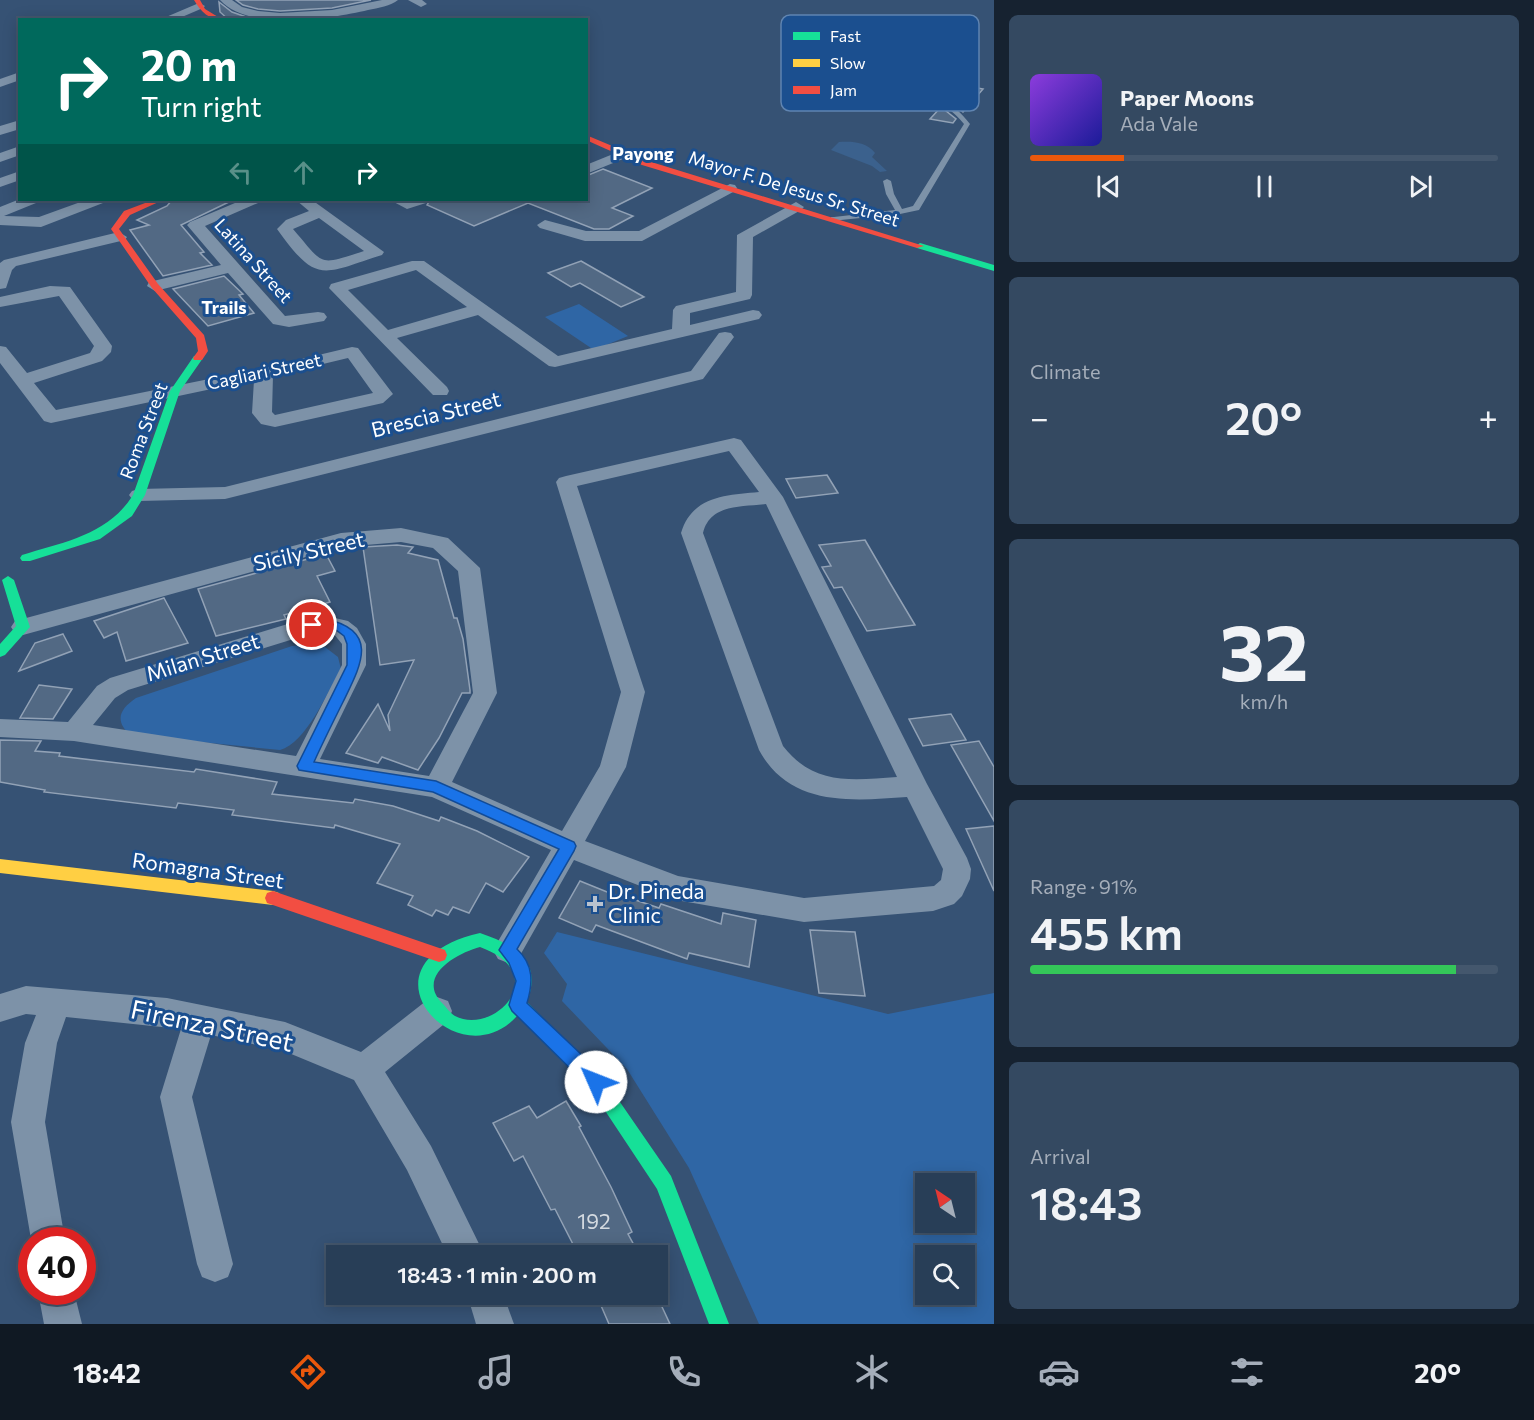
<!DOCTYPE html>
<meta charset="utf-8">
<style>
:root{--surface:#283e57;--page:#344961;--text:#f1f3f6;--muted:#a5aeba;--line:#44576d;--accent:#ea580c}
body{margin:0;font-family:Commissioner,sans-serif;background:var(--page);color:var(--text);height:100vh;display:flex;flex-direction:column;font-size:22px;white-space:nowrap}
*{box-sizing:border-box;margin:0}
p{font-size:20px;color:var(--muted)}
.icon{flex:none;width:33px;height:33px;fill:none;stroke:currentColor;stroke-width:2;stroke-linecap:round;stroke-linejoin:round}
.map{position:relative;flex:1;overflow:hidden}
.sheet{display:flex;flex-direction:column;gap:15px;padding:15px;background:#162230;width:540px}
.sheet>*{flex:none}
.hud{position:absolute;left:18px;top:18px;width:570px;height:183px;border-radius:0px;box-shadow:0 3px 15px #0003,0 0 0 2px var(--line);background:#00695c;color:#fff;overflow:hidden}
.needle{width:39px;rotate:325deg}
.tools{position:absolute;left:915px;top:1173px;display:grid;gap:12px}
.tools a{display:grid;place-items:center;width:60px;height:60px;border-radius:0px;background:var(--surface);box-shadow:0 3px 15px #0003,0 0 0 2px var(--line);font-size:30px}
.speed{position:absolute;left:18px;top:1227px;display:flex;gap:12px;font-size:30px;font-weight:700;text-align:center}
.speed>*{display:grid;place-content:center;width:78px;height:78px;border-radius:50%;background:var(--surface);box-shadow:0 3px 15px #0003,0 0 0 2px var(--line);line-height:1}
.speed .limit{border:9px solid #d22;background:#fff;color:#111}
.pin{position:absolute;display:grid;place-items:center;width:51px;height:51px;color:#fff;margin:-26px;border:3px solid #fff;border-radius:50%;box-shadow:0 2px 6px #0007}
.me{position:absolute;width:66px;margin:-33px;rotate:314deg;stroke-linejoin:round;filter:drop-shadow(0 0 4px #0008)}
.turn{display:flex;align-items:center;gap:21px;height:126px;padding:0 24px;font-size:27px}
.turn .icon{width:78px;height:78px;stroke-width:2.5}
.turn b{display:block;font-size:42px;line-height:51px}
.lanes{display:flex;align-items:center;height:57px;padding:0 24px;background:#0003;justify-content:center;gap:30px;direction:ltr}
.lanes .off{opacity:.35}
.big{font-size:45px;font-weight:600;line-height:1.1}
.sheet .card{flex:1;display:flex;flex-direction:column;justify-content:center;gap:9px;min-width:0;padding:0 21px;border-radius:9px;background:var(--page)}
.sheet .dial{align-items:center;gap:0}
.dial b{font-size:78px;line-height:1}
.song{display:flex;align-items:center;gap:18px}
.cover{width:72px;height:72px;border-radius:9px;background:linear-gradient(135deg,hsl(270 70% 55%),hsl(240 70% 35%))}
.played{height:6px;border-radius:3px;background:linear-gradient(90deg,var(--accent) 20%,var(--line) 20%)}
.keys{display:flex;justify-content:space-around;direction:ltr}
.heat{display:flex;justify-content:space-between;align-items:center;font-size:33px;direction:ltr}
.charge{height:9px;border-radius:4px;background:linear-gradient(90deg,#34c759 91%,var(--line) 0)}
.trip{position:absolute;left:326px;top:1245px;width:342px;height:60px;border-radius:0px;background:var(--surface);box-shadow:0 3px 15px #0003,0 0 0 2px var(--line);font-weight:600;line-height:60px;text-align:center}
.tabs{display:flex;height:96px;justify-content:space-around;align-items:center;background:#101923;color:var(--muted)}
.tabs .icon{width:42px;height:42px}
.tabs .active{color:var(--accent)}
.tabs b{font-size:27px;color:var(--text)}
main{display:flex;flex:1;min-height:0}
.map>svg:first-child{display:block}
.green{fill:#2f66a5;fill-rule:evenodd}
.water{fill:#3b618d}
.building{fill:#526984;stroke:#92a2b6;stroke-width:1.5}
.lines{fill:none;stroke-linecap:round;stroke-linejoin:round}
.lane{fill:#7d92a8;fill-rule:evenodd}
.street{fill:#7d92a8;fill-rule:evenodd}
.fast{fill:#16e098;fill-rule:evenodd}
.slow{fill:#ffcf43;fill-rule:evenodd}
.jam{fill:#f24e42;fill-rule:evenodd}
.route{fill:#1a73e8;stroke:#114b97;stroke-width:1.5}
.poi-dot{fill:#b9c2ce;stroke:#1b4f8f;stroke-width:2}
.labels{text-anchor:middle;stroke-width:6;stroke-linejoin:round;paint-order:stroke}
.far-neighbourhood-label{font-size:18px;font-weight:bold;fill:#fff;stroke:#1b4f8f}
.far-street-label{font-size:18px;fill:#fff;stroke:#1b4f8f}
.street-label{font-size:21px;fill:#fff;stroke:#1b4f8f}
.poi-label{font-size:21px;fill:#fff;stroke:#1b4f8f;text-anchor:start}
.near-number-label{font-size:21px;fill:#d4dae0}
.near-street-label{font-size:26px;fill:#fff;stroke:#1b4f8f}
.key{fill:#1b4f8f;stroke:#5f84b1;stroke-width:1.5}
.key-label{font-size:16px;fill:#fff}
</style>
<main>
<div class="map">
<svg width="994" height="1324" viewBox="0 0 994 1324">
<rect width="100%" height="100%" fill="#365274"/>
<!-- green -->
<g class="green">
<path d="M579,304L628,336L594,350L545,317Z"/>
<path d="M314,644L325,647L338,657L341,669C327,693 306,743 280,750L130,735C114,720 120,709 136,698L292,646Z"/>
<path d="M557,932L888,1014L994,993V1324H759L689,1168L627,1069L562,1001L567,984L544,953ZM926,1184H964V1222H926ZM926,1256H964V1294H926Z"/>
</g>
<!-- water -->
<path class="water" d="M839,142C852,141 867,142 875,153L872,157L887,171L880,172L872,166L831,150Z"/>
<!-- building -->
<g class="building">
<path d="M236,0H371L332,8L280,11L258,9L243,5Z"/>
<path d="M219,2L232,12L255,20H229L220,12Z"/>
<path d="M961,85L983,89L963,112L948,100Z"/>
<path d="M941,107L956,119L953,123L930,119Z"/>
<path d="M603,169L652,188L612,208L633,216L609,229H594L528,203L474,226L427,205L430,200H586V176Z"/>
<path d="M172,200H233L181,225L204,252L200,253L212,265L163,276L130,230L149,225L137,220L167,206Z"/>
<path d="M581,261L644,297L621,307L580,283L571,287L548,273Z"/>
<path d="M224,276L243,294L239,295L254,313L208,326L173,289Z"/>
<path d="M827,475L838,493L796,498L786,479Z"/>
<path d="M865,540L890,583L915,625L867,631L842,587L834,588L822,567L831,566L819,545Z"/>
<path d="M397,545L413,547L408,553L438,560L454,618H457L463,639L470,690V693H462L439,738L418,770L382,757L378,763L346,753L378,704L390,731L388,715L414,660L380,665L363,547Z"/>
<path d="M326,554L335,571L317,576L330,602L284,615L286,619L216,636L198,589Z"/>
<path d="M164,598L188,643L126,661L117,632L104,638L94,621Z"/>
<path d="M63,634L72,651L19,671L35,643Z"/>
<path d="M39,685L72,689L53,719L20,718Z"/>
<path d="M951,714L966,740L923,746L909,719Z"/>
<path d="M0,740L41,741L35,751L60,753L59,756L194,772L196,769L277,782L272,794L353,803L355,799L393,806L439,821L441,817L477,831L529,857L503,892L486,883L469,913L453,907L448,915L436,910L432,916L408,905L413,896L377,883L400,844L335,825L334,828L232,815L234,810L178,803L176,808L44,792L45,790L0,782Z"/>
<path d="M979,741L994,767V821L951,745Z"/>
<path d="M994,826V891L966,829Z"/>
<path d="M580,881L617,896L618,894L659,908L661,904L721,924L723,913L756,920L749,967L689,953L687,959L596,925L592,932L559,918Z"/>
<path d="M810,930L855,932L865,996L819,993Z"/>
<path d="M566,1101L581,1126L579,1127L611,1187L632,1232L628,1234L640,1256H579L555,1209L551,1210L523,1156L514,1161L493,1123L529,1106L537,1118Z"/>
<path d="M596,1294H656L670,1324H609Z"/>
</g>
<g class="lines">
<!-- lane -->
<path class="lane" d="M884,78C891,78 899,81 907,84C933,92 953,102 970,124L919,210L900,214L831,221V217H834L895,210L886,194L883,181L887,179L891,181L894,194L902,209L913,206L964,124C943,98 915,90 884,80Z"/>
<!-- street -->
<g class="street">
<path d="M220,0H232L242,7L258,11L280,13L332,10L382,0H398C391,6 378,8 368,10C330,19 249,32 220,0Z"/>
<path d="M408,0H422L427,4L421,7Z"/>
<path d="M199,3L205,6L203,8L175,20H159Z"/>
<path d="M20,72V80L0,87V79Z"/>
<path d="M20,120V129L0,135V126Z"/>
<path d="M20,146V155L0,162V153Z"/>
<path d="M623,150L628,151L630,154L628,157L586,174V165Z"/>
<path d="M20,171V180L0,187V178Z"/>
<path d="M730,184L735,185L737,188L735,191L642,241H585L540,228L537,225L545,220L586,231H639Z"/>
<path d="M20,199L38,200L36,203L4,216L39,217L86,200H105L103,203L41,227L0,225V207Z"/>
<path d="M242,200H260L258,203L205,226L285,316L318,312L324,313L327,317L324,321L289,327L273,324L228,273L155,291L147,286L149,282L221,265L187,225L190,222Z"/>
<path d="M296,200H312L384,252L382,255C322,274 317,285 277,229L286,220L309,211ZM319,218L364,251C317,266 325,266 293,229Z"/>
<path d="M390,200H428L426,203L407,209Z"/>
<path d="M796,202L804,207L801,210L753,237L752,295L750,299L690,313V325L753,310L759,311L762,315L759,319L555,367L549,366L478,315L397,338L447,387L449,391L447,395H433L329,288L331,284L412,261H424L558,356L672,329L673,310L676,306L736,292L737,235ZM416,270L467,307L388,330L348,290Z"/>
<path d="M119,232L127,237L125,240L16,266L12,270L6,288L0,289V263L4,260Z"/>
<path d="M50,286L70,287L112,346L111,352L102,361L34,383L56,410L264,368L352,347L358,348L393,394L383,403L275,427L261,424L252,413L254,380L51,423L44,421L0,363V346L6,347L27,373L90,353L94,346L59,296L0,307V297ZM348,358L373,393L275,415L272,412L273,376Z"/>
<path d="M725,332L731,333L734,337L703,379L225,499L139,501L132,499L129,495L132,491L139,489L225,487L691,371L719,333Z"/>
<path d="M734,438L741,440L783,497L927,784L967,858L971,869L970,879L962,896L954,904L933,911L804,922L676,900L574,860L518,959L508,963L498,959L493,950L551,850L432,797L74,741L0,737V719L68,722L97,686L110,678L304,619L326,616L348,621L357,628L366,644V665L320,759L429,776L473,693L458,571L433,548L401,542L342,547L23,635L15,633L11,627L15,621L341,533L401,528L448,538L480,568L497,693L452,782L562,831L600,766L621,692L556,482L559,478L566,476ZM729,451L759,492C726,495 692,496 681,533L759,750C790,807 851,801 907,797L943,869L941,880L934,886L804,898L678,876L585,841L626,767L645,692L577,486ZM766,504L897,777C852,780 814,786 783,746L703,533C710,504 741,507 766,504ZM326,632L333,633L342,644V665L296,756L93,725L115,698L128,690L313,633Z"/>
<path d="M26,986L167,998L285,1022L361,1052L426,1001L437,997L448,1001L452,1011L448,1021L385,1072L431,1146L485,1256H448L407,1170L354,1080L284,1051L211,1035L192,1097L233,1264L228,1277L215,1282L202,1277L197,1264L160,1097L181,1029L66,1017L57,1043L45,1122L65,1240H32V1245L11,1122L25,1043L36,1015L26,1014L0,1022V994Z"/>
<path d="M38,1292H74L82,1324H44Z"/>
<path d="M467,1294H503L514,1324H476Z"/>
</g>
<!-- fast -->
<g class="fast">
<path d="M920,243L994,265V271L917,248L916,246Z"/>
<path d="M198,355L203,358L180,391L145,495L132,516L100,539L30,561H22L20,558L22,555C64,542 108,535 133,495L170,391L194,356Z"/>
<path d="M8,576L14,580L30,627L5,655L0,657V644L16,626L2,580Z"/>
<path d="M480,933C515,945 543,960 527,1002L602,1076L671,1176L729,1324H709L657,1189L590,1088L517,1016C458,1082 349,963 480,933ZM480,947C554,974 494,1036 455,1016C450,1013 446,1007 442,1003C416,976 457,953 480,947Z"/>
</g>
<!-- slow -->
<path class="slow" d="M0,859L273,891L279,893L281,898L279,903L273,905L0,873Z"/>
<!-- jam -->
<g class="jam">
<path d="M194,0H200L205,9L223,20C209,20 201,12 194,0Z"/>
<path d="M586,135L648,161L924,246L917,248L642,165L586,140Z"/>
<path d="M153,200H163L130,215L119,229L158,284L204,335L208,351L202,360H194L193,358L198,351L196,338L152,288L111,229L124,211Z"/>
<path d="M273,891L445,950L447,955L445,960L439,962L267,903L265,898L267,893Z"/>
</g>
</g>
<!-- route -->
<path class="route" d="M326,619C381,631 360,667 343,702C333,722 323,742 314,762L436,781L574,842L576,846L574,851L517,949C534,965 533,983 527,1003L603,1075L606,1082L603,1088L596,1090L590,1088L512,1011L509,1005L516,981L509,963L499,950L559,849L433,792L299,770L297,766L347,665V644L344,636L336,630L312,629L305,625L312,620Z"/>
<!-- markers -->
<path class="poi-dot" d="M592 895h6v6h6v6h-6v6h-6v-6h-6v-6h6z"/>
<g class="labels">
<!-- far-neighbourhood labels -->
<g class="far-neighbourhood-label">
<text x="643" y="160">Payong</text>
<text x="224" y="314">Trails</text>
</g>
<!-- far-street labels -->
<g class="far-street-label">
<text transform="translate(794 189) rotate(17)" y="6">Mayor F. De Jesus Sr. Street</text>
<text transform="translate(253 261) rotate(48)" y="6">Latina Street</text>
<text transform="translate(264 372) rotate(-12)" y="6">Cagliari Street</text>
<text transform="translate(144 431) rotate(-69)" y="6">Roma Street</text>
</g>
<!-- street labels -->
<g class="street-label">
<text transform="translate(436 415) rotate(-14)" y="7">Brescia Street</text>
<text transform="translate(309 552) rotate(-13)" y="7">Sicily Street</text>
<text transform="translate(203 658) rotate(-17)" y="7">Milan Street</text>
<text transform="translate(208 871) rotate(8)" y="7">Romagna Street</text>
</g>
<!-- poi labels -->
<g class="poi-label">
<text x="608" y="899">Dr. Pineda<tspan x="608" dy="24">Clinic</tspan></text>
</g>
<!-- near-number labels -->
<g class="near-number-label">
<text x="594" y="1229">192</text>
</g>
<!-- near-street labels -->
<g class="near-street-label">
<text transform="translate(212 1026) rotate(12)" y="9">Firenza Street</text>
</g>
</g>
<!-- legend -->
<rect x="781" y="15" width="198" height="96" rx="9" class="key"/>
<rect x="793" y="32" width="27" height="8" fill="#16e098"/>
<rect x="793" y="59" width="27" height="8" fill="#ffcf43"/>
<rect x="793" y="86" width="27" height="8" fill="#f24e42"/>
<g class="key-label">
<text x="830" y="42">Fast</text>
<text x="830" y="69">Slow</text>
<text x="830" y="96">Jam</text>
</g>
</svg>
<div class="tools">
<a><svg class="needle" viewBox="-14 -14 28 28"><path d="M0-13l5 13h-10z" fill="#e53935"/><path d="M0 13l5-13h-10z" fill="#a5aeba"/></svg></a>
<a><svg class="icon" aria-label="search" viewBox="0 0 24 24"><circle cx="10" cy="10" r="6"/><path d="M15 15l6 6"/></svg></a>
</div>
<div class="speed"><div class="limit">40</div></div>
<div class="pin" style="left:312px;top:625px;background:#d93025"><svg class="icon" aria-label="arrive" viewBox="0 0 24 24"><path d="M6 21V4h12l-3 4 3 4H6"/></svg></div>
<svg class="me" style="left:596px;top:1082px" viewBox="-20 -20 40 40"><circle r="19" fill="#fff"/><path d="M0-13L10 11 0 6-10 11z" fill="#1a73e8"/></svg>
<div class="trip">18:43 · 1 min · 200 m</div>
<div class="hud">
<div class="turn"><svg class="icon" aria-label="right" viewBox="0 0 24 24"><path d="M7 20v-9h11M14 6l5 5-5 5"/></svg><div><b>20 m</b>Turn right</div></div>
<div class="lanes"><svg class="icon off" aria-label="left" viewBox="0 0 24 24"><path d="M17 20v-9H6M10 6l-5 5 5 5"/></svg><svg class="icon off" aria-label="ahead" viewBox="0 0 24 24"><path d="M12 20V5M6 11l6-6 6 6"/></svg><svg class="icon" aria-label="right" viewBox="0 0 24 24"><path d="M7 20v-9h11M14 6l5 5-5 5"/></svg></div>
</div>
</div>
<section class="sheet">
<div class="card">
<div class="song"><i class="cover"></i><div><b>Paper Moons</b><p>Ada Vale</p></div></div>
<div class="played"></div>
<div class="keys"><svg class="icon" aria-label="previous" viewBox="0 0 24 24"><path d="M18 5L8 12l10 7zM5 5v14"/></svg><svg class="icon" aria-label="pause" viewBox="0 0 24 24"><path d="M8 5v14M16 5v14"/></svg><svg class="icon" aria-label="next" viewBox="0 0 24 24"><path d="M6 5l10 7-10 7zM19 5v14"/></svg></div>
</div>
<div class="card"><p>Climate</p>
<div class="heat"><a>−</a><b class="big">20°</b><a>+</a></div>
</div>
<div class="card dial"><b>32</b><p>km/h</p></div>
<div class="card"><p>Range · 91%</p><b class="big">455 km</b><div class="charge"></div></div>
<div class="card"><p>Arrival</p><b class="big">18:43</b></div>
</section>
</main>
<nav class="tabs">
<b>18:42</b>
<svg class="icon active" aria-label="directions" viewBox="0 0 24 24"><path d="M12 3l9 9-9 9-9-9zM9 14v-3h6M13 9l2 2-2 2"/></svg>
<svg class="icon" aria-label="music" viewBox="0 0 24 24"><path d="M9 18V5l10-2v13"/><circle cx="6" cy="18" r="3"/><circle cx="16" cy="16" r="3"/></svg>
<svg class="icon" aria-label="phone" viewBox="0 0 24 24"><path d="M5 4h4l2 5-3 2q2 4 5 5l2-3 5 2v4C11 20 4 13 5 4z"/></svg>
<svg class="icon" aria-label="climate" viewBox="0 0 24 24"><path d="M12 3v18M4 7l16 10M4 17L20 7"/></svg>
<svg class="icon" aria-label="car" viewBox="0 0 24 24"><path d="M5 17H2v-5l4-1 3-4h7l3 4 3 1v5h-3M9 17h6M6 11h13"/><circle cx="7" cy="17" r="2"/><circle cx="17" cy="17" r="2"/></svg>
<svg class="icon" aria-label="filters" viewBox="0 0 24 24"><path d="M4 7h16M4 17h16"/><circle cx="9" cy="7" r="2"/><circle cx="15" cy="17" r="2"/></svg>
<b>20°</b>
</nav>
